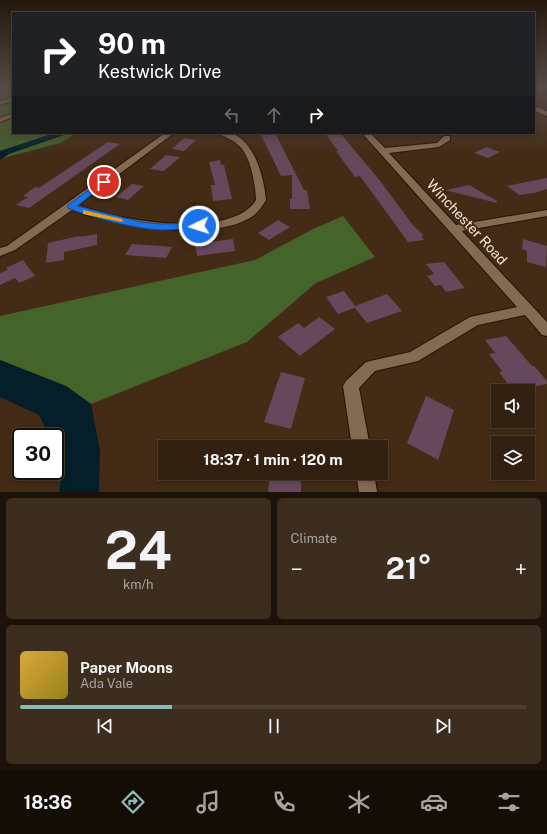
<!DOCTYPE html>
<meta charset="utf-8">
<style>
:root{--surface:#322010;--page:#3d2d1e;--text:#f1f3f6;--muted:#a8a39f;--line:#4d3e30;--accent:#8bbbb9}
body{margin:0;font-family:"Public Sans",sans-serif;background:var(--page);color:var(--text);height:100vh;display:flex;flex-direction:column;font-size:15px;white-space:nowrap}
*{box-sizing:border-box;margin:0}
p{font-size:13px;color:var(--muted)}
.icon{flex:none;width:22px;height:22px;fill:none;stroke:currentColor;stroke-width:2;stroke-linecap:round;stroke-linejoin:round}
.map{position:relative;height:492px;overflow:hidden}
.details{display:flex;flex-direction:column;gap:6px;padding:6px;background:#1c1209;flex:1}
.details>*{flex:none}
.banner{position:absolute;left:12px;top:12px;width:523px;height:122px;border-radius:0px;box-shadow:0 2px 6px #0003,0 0 0 1px var(--line);background:#202124;color:#fff;overflow:hidden}
.controls{position:absolute;left:491px;top:384px;display:grid;gap:8px}
.controls a{display:grid;place-items:center;width:44px;height:44px;border-radius:0px;background:var(--surface);box-shadow:0 2px 6px #0003,0 0 0 1px var(--line);font-size:20px}
.speed{position:absolute;left:12px;top:428px;display:flex;gap:8px;font-size:20px;font-weight:700;text-align:center}
.speed>*{display:grid;place-content:center;width:52px;height:52px;border-radius:50%;background:var(--surface);box-shadow:0 2px 6px #0003,0 0 0 1px var(--line);line-height:1}
.speed .limit{border:2px solid #111;border-radius:6px;background:#fff;color:#111}
.pin{position:absolute;display:grid;place-items:center;width:34px;height:34px;color:#fff;margin:-17px;border:2px solid #fff;border-radius:50%;box-shadow:0 1px 4px #0007}
.me{position:absolute;width:44px;margin:-22px;rotate:266deg;stroke-linejoin:round;filter:drop-shadow(0 0 3px #0008)}
.turn{display:flex;align-items:center;gap:14px;height:84px;padding:0 20px;font-size:18px}
.turn .icon{width:52px;height:52px;stroke-width:2.5}
.turn b{display:block;font-size:28px;line-height:34px}
.lanes{display:flex;align-items:center;height:38px;padding:0 20px;background:#0003;justify-content:center;gap:20px;direction:ltr}
.lanes .off{opacity:.35}
.big{font-size:30px;font-weight:700;line-height:1.1}
.details .widget{flex:1;display:flex;flex-direction:column;justify-content:center;gap:6px;min-width:0;padding:0 14px;border-radius:6px;background:var(--page)}
.details .dial{align-items:center;gap:0}
.dial b{font-size:52px;line-height:1}
.song{display:flex;align-items:center;gap:12px}
.cover{width:48px;height:48px;border-radius:6px;background:linear-gradient(135deg,hsl(40 70% 55%),hsl(50 70% 35%))}
.played{height:4px;border-radius:2px;background:linear-gradient(90deg,var(--accent) 30%,var(--line) 30%)}
.keys{display:flex;justify-content:space-around;direction:ltr}
.heat{display:flex;justify-content:space-between;align-items:center;font-size:22px;direction:ltr}
.details .tiles{flex:1;display:grid;gap:6px;grid-template-columns:1fr 1fr}
.widget:last-child{grid-column:span 2}
.trip{position:absolute;left:158px;top:440px;width:230px;height:40px;border-radius:0px;background:var(--surface);box-shadow:0 2px 6px #0003,0 0 0 1px var(--line);font-weight:700;line-height:40px;text-align:center}
.menu{display:flex;height:64px;justify-content:space-around;align-items:center;background:#140d06;color:var(--muted)}
.menu .icon{width:28px;height:28px}
.menu .on{color:var(--accent)}
.menu b{font-size:18px;color:var(--text)}
.map>svg:first-child{display:block}
.green{fill:#425e2a}
.forest{fill:#45642a}
.water{fill:#041f29}
.building{fill:#65485c}
.lines{fill:none;stroke-linecap:round;stroke-linejoin:round}
.minor-casing{stroke:#281300;stroke-width:2}
.minor{fill:#856a53;fill-rule:evenodd}
.route{fill:#1a73e8;stroke:#114b97}
.slow{fill:#f59e0b}
.labels{text-anchor:middle;stroke-width:4;stroke-linejoin:round;paint-order:stroke}
.street-label{font-size:14px;fill:#f4e5d8;stroke:#432b15}
</style>
<div class="map">
<svg width="547" height="492" viewBox="0 0 547 492">
<rect width="100%" height="100%" fill="#432b15"/>
<!-- green -->
<path class="green" d="M0,87H13V133H77L60,143L0,159Z"/>
<!-- forest -->
<path class="forest" d="M343,216L375,257L316,283L247,342L91,404L66,386L0,360V316L255,260L313,229Z"/>
<!-- water -->
<g class="water">
<path d="M54,133H70L9,154L0,160V151Z"/>
<path d="M0,360L66,386L91,404L100,451L99,492H59C64,477 55,454 55,437H50L39,415L0,397Z"/>
</g>
<!-- building -->
<g class="building">
<path d="M260,133H275L304,190H307L310,209H290V199H292V175L281,176Z"/>
<path d="M325,133L341,134L381,182L412,224L424,236H421L424,240L408,242L360,176L355,177L336,151H338Z"/>
<path d="M184,138L196,140L184,151L172,149Z"/>
<path d="M108,142L120,144L29,208L16,205L28,197L23,196L35,187L39,188Z"/>
<path d="M486,147L500,152L488,158L474,153Z"/>
<path d="M166,155L180,157L164,171L150,169Z"/>
<path d="M220,160L221,165H224L232,199L213,201L211,185H215L209,162Z"/>
<path d="M547,178V189L534,193L519,195L507,186Z"/>
<path d="M132,184L144,186L128,200L116,197Z"/>
<path d="M469,185L497,201V203L445,190Z"/>
<path d="M278,220L290,227L269,240L258,233Z"/>
<path d="M97,234V245L64,252V260L46,263L48,243L79,236V237Z"/>
<path d="M233,239L235,251L197,256L195,244Z"/>
<path d="M523,239L547,246L546,267L527,262V251L522,249Z"/>
<path d="M132,244L162,246L172,247L166,258L125,255Z"/>
<path d="M23,260L35,276L19,283L15,278L0,285V273L8,270L6,268Z"/>
<path d="M444,262L448,267L465,288L446,292L441,285L435,286L427,276L434,274L426,264Z"/>
<path d="M344,291L355,306L387,294L402,311L367,323L355,308L338,314L326,297Z"/>
<path d="M319,317L335,329L300,356L278,337L298,323L304,328Z"/>
<path d="M506,336L532,366H534L547,381V384L513,391L499,372L502,371L489,354L495,353L485,340Z"/>
<path d="M281,372L305,378L291,429L264,422Z"/>
<path d="M426,396L454,410L438,460L407,443Z"/>
<path d="M270,473L301,475V492H268Z"/>
</g>
<g class="lines">
<defs>
<g id="minor">
<path d="M13,97V101L0,105V101Z"/>
<path d="M534,106L547,111V116L534,111Z"/>
<path d="M13,113V117L0,122V118Z"/>
<path d="M165,133H174L78,205C116,220 231,241 256,200C255,183 251,155 237,144C232,139 224,137 218,133C222,133 227,132 231,133C255,141 264,178 266,200C262,207 257,214 250,218C209,242 114,226 72,210L15,250L0,256V248L7,246Z"/>
<path d="M362,133H370L385,148L437,143L444,136H450V140L439,147L389,153L456,225L547,210V216L462,231L547,322V336L542,335L525,315L478,325L418,361L375,371L359,388L370,447H352L343,386L346,381L366,362L410,352L470,317L517,307Z"/>
<path d="M356,473H374L377,492H359Z"/>
</g>
</defs>
<!-- minor casing -->
<use href="#minor" class="minor-casing"/>
<!-- minor -->
<use href="#minor" class="minor"/>
</g>
<!-- sky -->
<linearGradient id="sky" x2="0" y2="1"><stop stop-color="#25180c"/><stop offset="0.56" stop-color="#554a46"/><stop offset="1" stop-color="#554a46" stop-opacity="0"/></linearGradient>
<rect width="547" height="156" fill="url(#sky)"/>
<!-- route -->
<path class="route" d="M104,179L108,182L107,183L77,206L141,222L161,224L199,223L203,226L199,228C186,229 174,230 162,230C135,229 93,218 68,208V205Z"/>
<!-- slow -->
<path class="slow" d="M83,210L122,219L123,220L122,222L83,214Z"/>
<g class="labels">
<!-- street labels -->
<g class="street-label">
<text transform="translate(467 222) rotate(47)" y="5">Winchester Road</text>
</g>
</g>
</svg>
<div class="controls">
<a><svg class="icon" aria-label="sound" viewBox="0 0 24 24"><path d="M4 9h4l5-4v14l-5-4H4zM17 9q2 3 0 6"/></svg></a>
<a><svg class="icon" aria-label="layers" viewBox="0 0 24 24"><path d="M12 4l9 5-9 5-9-5zM3 14l9 5 9-5"/></svg></a>
</div>
<div class="speed"><div class="limit">30</div></div>
<div class="pin" style="left:104px;top:182px;background:#d93025"><svg class="icon" aria-label="arrive" viewBox="0 0 24 24"><path d="M6 21V4h12l-3 4 3 4H6"/></svg></div>
<svg class="me" style="left:199px;top:226px" viewBox="-20 -20 40 40"><circle r="17" fill="#1a73e8" stroke="#fff" stroke-width="3"/><path d="M0-11L8 9 0 5-8 9z" fill="#fff"/></svg>
<div class="trip">18:37 · 1 min · 120 m</div>
<div class="banner">
<div class="turn"><svg class="icon" aria-label="right" viewBox="0 0 24 24"><path d="M7 20v-9h11M14 6l5 5-5 5"/></svg><div><b>90 m</b>Kestwick Drive</div></div>
<div class="lanes"><svg class="icon off" aria-label="left" viewBox="0 0 24 24"><path d="M17 20v-9H6M10 6l-5 5 5 5"/></svg><svg class="icon off" aria-label="ahead" viewBox="0 0 24 24"><path d="M12 20V5M6 11l6-6 6 6"/></svg><svg class="icon" aria-label="right" viewBox="0 0 24 24"><path d="M7 20v-9h11M14 6l5 5-5 5"/></svg></div>
</div>
</div>
<section class="details">
<div class="tiles">
<div class="widget dial"><b>24</b><p>km/h</p></div>
<div class="widget"><p>Climate</p>
<div class="heat"><a>−</a><b class="big">21°</b><a>+</a></div>
</div>
<div class="widget">
<div class="song"><i class="cover"></i><div><b>Paper Moons</b><p>Ada Vale</p></div></div>
<div class="played"></div>
<div class="keys"><svg class="icon" aria-label="previous" viewBox="0 0 24 24"><path d="M18 5L8 12l10 7zM5 5v14"/></svg><svg class="icon" aria-label="pause" viewBox="0 0 24 24"><path d="M8 5v14M16 5v14"/></svg><svg class="icon" aria-label="next" viewBox="0 0 24 24"><path d="M6 5l10 7-10 7zM19 5v14"/></svg></div>
</div>
</div>
</section>
<nav class="menu">
<b>18:36</b>
<svg class="icon on" aria-label="directions" viewBox="0 0 24 24"><path d="M12 3l9 9-9 9-9-9zM9 14v-3h6M13 9l2 2-2 2"/></svg>
<svg class="icon" aria-label="music" viewBox="0 0 24 24"><path d="M9 18V5l10-2v13"/><circle cx="6" cy="18" r="3"/><circle cx="16" cy="16" r="3"/></svg>
<svg class="icon" aria-label="phone" viewBox="0 0 24 24"><path d="M5 4h4l2 5-3 2q2 4 5 5l2-3 5 2v4C11 20 4 13 5 4z"/></svg>
<svg class="icon" aria-label="climate" viewBox="0 0 24 24"><path d="M12 3v18M4 7l16 10M4 17L20 7"/></svg>
<svg class="icon" aria-label="car" viewBox="0 0 24 24"><path d="M5 17H2v-5l4-1 3-4h7l3 4 3 1v5h-3M9 17h6M6 11h13"/><circle cx="7" cy="17" r="2"/><circle cx="17" cy="17" r="2"/></svg>
<svg class="icon" aria-label="filters" viewBox="0 0 24 24"><path d="M4 7h16M4 17h16"/><circle cx="9" cy="7" r="2"/><circle cx="15" cy="17" r="2"/></svg>
</nav>
